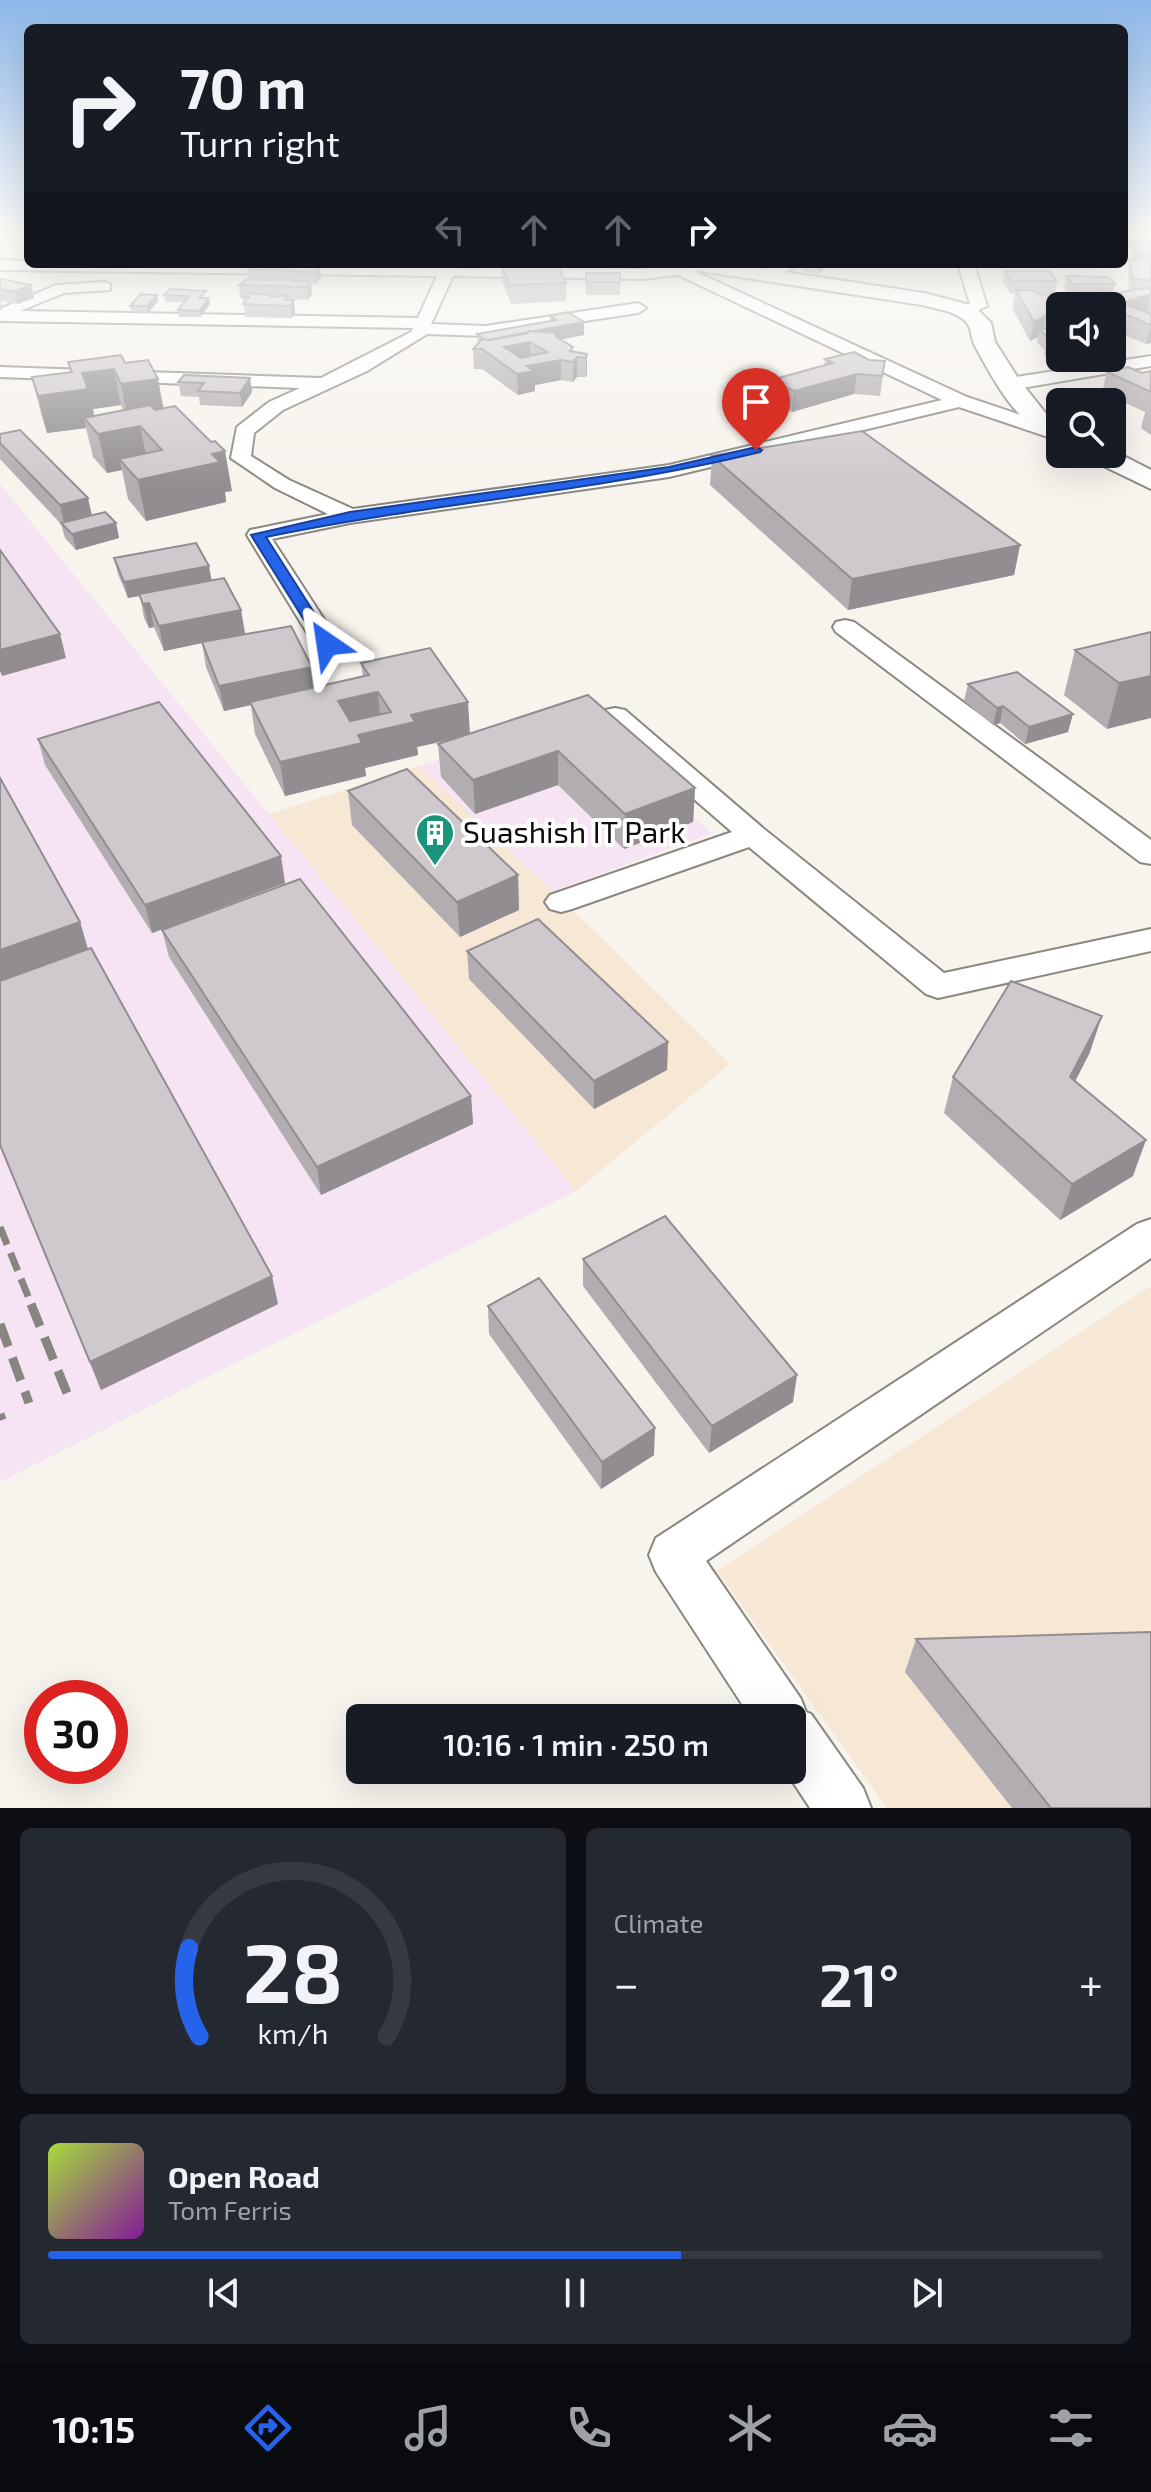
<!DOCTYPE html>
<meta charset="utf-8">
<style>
:root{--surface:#171b24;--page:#242831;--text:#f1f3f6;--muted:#9ea1a6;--line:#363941;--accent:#2563eb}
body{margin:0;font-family:"Exo 2",sans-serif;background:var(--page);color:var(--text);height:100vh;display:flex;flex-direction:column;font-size:30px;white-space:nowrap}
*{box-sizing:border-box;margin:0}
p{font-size:26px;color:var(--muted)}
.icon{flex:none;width:44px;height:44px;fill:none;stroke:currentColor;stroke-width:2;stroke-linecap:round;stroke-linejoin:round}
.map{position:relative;height:1808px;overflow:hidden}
.details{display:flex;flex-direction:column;gap:20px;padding:20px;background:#0d0f14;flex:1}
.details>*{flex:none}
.banner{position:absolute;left:24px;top:24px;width:1104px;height:244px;border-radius:12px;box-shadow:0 8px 32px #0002;background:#171b24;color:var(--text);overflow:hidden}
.fabs{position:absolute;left:1046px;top:292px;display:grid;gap:16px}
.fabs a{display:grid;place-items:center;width:80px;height:80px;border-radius:12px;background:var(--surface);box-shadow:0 8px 32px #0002;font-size:40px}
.speed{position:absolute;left:24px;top:1680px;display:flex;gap:16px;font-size:40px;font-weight:700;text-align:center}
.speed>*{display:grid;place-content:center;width:104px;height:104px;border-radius:50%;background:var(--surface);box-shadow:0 8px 32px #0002;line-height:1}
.speed .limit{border:12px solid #d22;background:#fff;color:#111}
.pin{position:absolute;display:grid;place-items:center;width:68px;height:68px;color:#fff;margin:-82px -34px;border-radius:50% 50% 50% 0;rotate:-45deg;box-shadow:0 0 8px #0007}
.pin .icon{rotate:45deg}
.me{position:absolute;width:88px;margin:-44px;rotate:328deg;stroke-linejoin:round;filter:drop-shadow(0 0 6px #0008)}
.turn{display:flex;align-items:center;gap:28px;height:168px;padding:0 24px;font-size:36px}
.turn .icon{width:104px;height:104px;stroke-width:2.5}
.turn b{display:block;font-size:56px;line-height:68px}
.lanes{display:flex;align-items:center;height:76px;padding:0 24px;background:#0003;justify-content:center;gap:40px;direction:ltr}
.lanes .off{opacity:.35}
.big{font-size:60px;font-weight:600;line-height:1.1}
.details .tile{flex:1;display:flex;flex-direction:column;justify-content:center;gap:12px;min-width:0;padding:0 28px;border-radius:12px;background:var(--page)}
.details .dial{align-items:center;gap:0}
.dial svg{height:208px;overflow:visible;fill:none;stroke:var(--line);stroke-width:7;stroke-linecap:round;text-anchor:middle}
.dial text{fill:var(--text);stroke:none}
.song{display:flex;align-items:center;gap:24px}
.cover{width:96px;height:96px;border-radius:12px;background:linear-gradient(135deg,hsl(80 70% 55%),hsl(290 70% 35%))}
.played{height:8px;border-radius:4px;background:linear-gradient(90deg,var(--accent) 60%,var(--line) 60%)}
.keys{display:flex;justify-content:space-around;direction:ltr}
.heat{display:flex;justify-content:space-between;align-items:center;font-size:44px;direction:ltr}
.details .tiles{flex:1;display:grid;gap:20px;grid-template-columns:1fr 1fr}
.tile:last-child{grid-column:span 2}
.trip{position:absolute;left:346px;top:1704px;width:460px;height:80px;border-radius:12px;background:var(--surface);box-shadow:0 8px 32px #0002;font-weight:600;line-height:80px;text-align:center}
.tabs{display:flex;height:128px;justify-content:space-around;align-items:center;background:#090b0e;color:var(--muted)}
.tabs .icon{width:56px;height:56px}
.tabs .on{color:var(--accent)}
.tabs b{font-size:36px;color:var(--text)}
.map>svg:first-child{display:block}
.commercial{fill:#f7e7d5}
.industrial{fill:#f6e3f3}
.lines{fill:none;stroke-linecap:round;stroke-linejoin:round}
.minor-casing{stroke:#8a8781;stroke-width:4}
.major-casing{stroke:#8a8781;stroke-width:4}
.minor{fill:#fff;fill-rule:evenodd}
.major{fill:#fff;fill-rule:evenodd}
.rail-far1{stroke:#888581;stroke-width:7;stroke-dasharray:19 9;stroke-linecap:butt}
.rail{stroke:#888581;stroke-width:9;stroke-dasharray:24 12;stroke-linecap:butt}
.wall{fill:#b2adb1;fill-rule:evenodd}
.shaded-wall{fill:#918d90}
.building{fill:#cfc9ce;stroke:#918d90;stroke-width:2;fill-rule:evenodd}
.route{fill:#2563eb;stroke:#184099;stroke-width:2}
.labels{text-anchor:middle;stroke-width:8;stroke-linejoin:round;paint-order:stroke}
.poi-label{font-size:30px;fill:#0e0d0b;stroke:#fff;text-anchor:start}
</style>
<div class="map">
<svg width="1151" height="1808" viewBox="0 0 1151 1808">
<rect width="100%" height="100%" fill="#f7f3ed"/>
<!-- commercial -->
<g class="commercial">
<path d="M419,766L553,891L730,1064L576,1191L269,814Z"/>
<path d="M1151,1286V1808H887L717,1571Z"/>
</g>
<!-- industrial -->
<g class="industrial">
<path d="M0,484L576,1191L0,1482Z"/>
<path d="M581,715L712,833L553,891L419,766Z"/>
</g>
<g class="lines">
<defs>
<g id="minor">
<path d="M0,260L28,261V264L642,269L706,264L694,271L967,397L1060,428V441L959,407L669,477L350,523L272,539L340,644L336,649H318L314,644L247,535L250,530L328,514L275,488L231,458L237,427L269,402L300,388L0,377V367L321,378L411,332L413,328L0,321V309L56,285L104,282L110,284V290L64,293L20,311L418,318L437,276L0,270ZM678,275L942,400L669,465L353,509L289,480L251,456L254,433L283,410L367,371L427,334L486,336L638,313L646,308L638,303L486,326L431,324L453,276L642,279Z"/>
<path d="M779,264H799L773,279H761V273Z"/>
<path d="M958,264H974L987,306L966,316L958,311L970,304Z"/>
<path d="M1151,356V366L1010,390L1001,384L1010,378Z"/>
<path d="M845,620L854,622L1151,840V864L1140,862L836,632L833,627L836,622Z"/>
<path d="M615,708L625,710L764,829L944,973L1151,929V951L938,998L926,994L749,847L572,909L561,912L550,909L545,902L550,895L732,832L605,722L601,716L605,710Z"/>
<path d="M1151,1219V1258L706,1561L801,1699L806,1712L811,1714L863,1788L871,1808H810L785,1770H792V1718H751L656,1572L649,1555L656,1538L1137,1224Z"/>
</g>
<g id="major">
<path d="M683,264H733L924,293L974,306L991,323L995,342L1020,381L1047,415L1060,422V440C1019,430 994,381 975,346C971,339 972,329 967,323C957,311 936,309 922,305L693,270Z"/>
<path d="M1112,450L1151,470V489L1091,460L1087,454H1112Z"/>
</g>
</defs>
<!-- minor casing -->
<use href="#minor" class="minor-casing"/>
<!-- major casing -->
<use href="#major" class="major-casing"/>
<!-- minor -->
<use href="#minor" class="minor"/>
<!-- major -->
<use href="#major" class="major"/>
<!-- rail-far1 -->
<path class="rail-far1" d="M0,1227L32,1306"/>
<!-- rail -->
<g class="rail">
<path d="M31,1304L71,1403"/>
<path d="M0,1324L29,1403"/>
<path d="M0,1414L2,1420"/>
</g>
</g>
<!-- wall -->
<g class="wall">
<path d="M0,231H28L24,242L0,241Z"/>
<path d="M1124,231H1151V313H1149L1151,314V343L1146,344L1112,330V306H1060V358H1092L1065,364L1049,363L1044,355L1045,351L1037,342L1038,337L1030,341L1012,308L1015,293H1010L1003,283L1005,271L1057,281L1055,293L1078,306L1080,297L1069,296L1064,288L1066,276L1115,284L1113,293L1115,294L1129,290L1128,271L1130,259H1132L1133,248L1124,247Z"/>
<path d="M444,264H481L479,269L445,268Z"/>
<path d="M501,264L566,283V301L511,304L502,281Z"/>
<path d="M802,265L824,269L818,274L802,271Z"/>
<path d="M320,266L321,278L316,284H311L312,294L308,300L289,299L294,300L295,313L292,318L245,317L243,298H240L239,285L250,278L248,269Z"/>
<path d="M586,273L620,282V295H586Z"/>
<path d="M0,280L31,285L34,298L18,304L1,301L3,309L0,310Z"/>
<path d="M157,295L158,301L148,313L131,312L130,306Z"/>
<path d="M164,295L206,297V298L210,304L200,317H179L178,310L184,302H165Z"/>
<path d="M550,316L584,322V335L560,340L573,352L587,354V373L586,377H577L573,382L561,380L535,385V391L518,395L482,369H474L473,349L478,344L477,334L550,321Z"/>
<path d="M825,359L885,361L880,396L854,394L792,412L769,401L771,380L824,366Z"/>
<path d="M68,362L125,363L232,491L225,492L226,502L146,521L128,499L122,470L107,473L93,457L86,428L47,433L41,414L32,377L70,372ZM121,405L123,411L94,416L93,409Z"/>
<path d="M1151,371V435L1141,428L1145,412L1102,392L1107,372L1142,373Z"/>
<path d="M250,378L252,392L242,407L200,405L199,397L181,396L178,382Z"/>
<path d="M0,434L92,515L116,523L119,538L76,550L65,538L61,524L0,459Z"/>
<path d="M712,456L1020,545L1014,575L848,610L710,485Z"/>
<path d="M114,558L211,580L241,610L245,634L314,687L363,677L361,663L470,734L588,695L695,788L693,822L624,849L558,785L475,814L441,777L438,744L454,739L417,747L418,755L365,768L366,776L285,796L255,734L251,705L224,711L206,667L202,643L164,651L154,627L149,628L144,618L140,596L128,598L118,574Z"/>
<path d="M1151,632L1107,729L1064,695L1075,650Z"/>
<path d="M968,684L1068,732L1025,744L1000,723L993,725L964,701Z"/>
<path d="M38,739L285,883L152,933L45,765Z"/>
<path d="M0,778L80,922L88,949L278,1304L101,1390L0,1147Z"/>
<path d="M348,791L518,875L519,910L460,937L352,825Z"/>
<path d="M162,930L471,1096L473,1124L321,1195L169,957Z"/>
<path d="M467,951L668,1042L667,1070L594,1109L469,979Z"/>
<path d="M1090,1052L1075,1081L1133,1176L1060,1220L944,1113L953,1077Z"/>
<path d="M583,1259L793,1402L709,1453L583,1286Z"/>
<path d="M488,1306L654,1455L601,1489L489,1334Z"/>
<path d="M916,1639L1151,1808H1012L905,1672Z"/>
</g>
<!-- shaded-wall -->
<g class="shaded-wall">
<path d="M22,231H28V238L24,242Z"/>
<path d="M824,264H825L824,269L818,274V268Z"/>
<path d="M320,266L321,278L316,284L315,272Z"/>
<path d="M311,282L312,294L308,300L307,287Z"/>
<path d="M31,285L34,298L18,304L15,292Z"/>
<path d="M1151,294L1147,313L1121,303Z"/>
<path d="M157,295L158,301L148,313L147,306Z"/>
<path d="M209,298L210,304L200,317L199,311Z"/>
<path d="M294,300L295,313L292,318L290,306Z"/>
<path d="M1046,315L1043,332L1039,329L1038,337L1030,341L1034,322Z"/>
<path d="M584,322V335L556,340L530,342L531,362L504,350L486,354V340Z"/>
<path d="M1151,325V343L1146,344Z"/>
<path d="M1117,340L1114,353L1112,354V341Z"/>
<path d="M587,354V373L586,377V358Z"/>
<path d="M577,357V377L573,382V362Z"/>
<path d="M1066,358H1092L1065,364Z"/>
<path d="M561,360V380L535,385V391L518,395L517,374L527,366Z"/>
<path d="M114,369L121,405L93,409L96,426L84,418L86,428L47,433L38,396L82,373Z"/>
<path d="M857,374L854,394L792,412L794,391Z"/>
<path d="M250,378L252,392L242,407L240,393Z"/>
<path d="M158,379L165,416L128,421L121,384Z"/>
<path d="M140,426L148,464L119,459L122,470L107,473L98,434Z"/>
<path d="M225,451L232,491L225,492L226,502L146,521L138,480L212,454Z"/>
<path d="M88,498L93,520L65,527L60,505Z"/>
<path d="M116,523L119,538L76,550L72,534Z"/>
<path d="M1020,545L1014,575L848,610L852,579Z"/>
<path d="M209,566L212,582L128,598L124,582Z"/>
<path d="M149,603L154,627L149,628L143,604Z"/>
<path d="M241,610L245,634L164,651L159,626Z"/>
<path d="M60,634L66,658L2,676L0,671V650Z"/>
<path d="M312,667L315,692L250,702L251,705L224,711L219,686Z"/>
<path d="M1151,676V718L1107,729L1119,683Z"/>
<path d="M378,692L381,725L342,734L338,701Z"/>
<path d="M468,702L470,735L417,747L418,755L365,768L366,776L285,796L280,762L411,715Z"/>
<path d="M1003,706L1000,723L993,725L997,708Z"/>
<path d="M1073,714L1068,732L1025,744L1029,727Z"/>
<path d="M558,751V785L475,814L473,780Z"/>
<path d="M695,788L693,822L624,849L625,814Z"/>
<path d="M281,856L285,883L152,933L145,905Z"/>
<path d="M518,875L519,910L460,937L457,902Z"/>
<path d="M80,922L88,950L0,981V950Z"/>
<path d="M1102,1016L1090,1052L1059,1113L1070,1077Z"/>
<path d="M668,1042L667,1070L594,1109V1081Z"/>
<path d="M471,1096L473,1124L321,1195L317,1167Z"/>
<path d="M1146,1140L1133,1176L1060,1220L1072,1184Z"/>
<path d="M272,1276L278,1304L101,1390L90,1362Z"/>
<path d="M797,1375L793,1402L709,1453L712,1426Z"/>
<path d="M655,1428L654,1455L601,1489L602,1462Z"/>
</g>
<!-- building -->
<g class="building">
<path d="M1124,231H1151V237L1124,236Z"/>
<path d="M1134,242L1151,243V253L1135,252Z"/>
<path d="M1130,259L1151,260V280L1132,279Z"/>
<path d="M253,264H266L320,266L315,272L248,269Z"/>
<path d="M501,264L558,266L566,283L510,285Z"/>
<path d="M804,264H824L818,268L802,265Z"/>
<path d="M1005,271H1049L1057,281H1012Z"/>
<rect x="586" y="273" width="34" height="9"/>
<path d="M1066,276L1109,277L1115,284H1072Z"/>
<path d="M249,278L263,280L293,279L292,281L311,282L307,287L239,285Z"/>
<path d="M1,279L31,285L15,292L0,289V280Z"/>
<path d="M1151,288V294L1121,303L1151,314V325L1112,309V306H1104L1080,296L1102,289L1115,294L1136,289Z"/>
<path d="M170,289L206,291L199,298H209L199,311L178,310L189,296L164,295Z"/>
<path d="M1016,290H1031L1041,295L1053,293L1078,306H1060V314L1046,315L1034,322Z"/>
<path d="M246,293L273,295L271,297L288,295L285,300H294L290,306L243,304L249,297H243Z"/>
<path d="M141,294L157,295L147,306H130Z"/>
<path d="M568,312L584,322L535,331H529V332L488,340H485L477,334L556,320L550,316Z"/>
<path d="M1039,329H1060V350H1051L1047,342H1052Z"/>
<path d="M529,331L556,333L555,336L573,347L570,351L587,354L586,358L577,357L573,362L561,360L527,366L534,371L517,374L482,349H473L482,339L490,340L528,333ZM530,342L547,352L521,358L504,347Z"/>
<path d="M854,352L869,360L885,361L882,376L857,374L794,391L771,380L833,363L825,359Z"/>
<path d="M121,355L125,363L148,360L158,379L121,384L114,369L82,373L88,389L38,396L32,377L72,372L68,362Z"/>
<path d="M1128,367L1142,373L1151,371V392L1107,372Z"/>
<path d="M184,375L250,378L240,393L198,391L204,383L178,382Z"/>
<path d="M150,405L155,410L175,406L211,442L215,441L225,451L212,454L220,462L138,480L119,459L162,450L140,426L98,434L84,418Z"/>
<path d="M20,430L88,498L60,505L0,443V434Z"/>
<path d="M862,431L1020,545L852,579L712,456Z"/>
<path d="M105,512L116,523L72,534L61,523Z"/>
<path d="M196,543L209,566L124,582L114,558Z"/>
<path d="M0,550L60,634L0,650Z"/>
<path d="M224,578L241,610L159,626L149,603L143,604L139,594Z"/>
<path d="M291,626L312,667L219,686L202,642Z"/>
<path d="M1151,632V676L1119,683L1075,650Z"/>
<path d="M430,648L468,702L411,715L415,722L358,735L362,743L280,762L250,702L369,675L361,663ZM378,692L391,712L350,721L338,701Z"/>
<path d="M1017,672L1073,714L1029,727L1003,706L997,708L968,684Z"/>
<path d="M588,695L695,788L625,814L558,751L473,780L438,744Z"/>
<path d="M159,702L281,856L145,905L38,739Z"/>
<path d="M407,769L518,875L457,902L348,791Z"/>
<path d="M0,778L80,922L0,950Z"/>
<path d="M300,879L471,1096L317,1167L162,930Z"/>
<path d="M538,919L668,1042L594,1081L467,951Z"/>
<path d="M91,948L272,1276L90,1362L0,1145V981Z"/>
<path d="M1011,981L1102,1016L1070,1077L1146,1140L1072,1184L953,1077Z"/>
<path d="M665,1216L797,1375L712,1426L583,1259Z"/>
<path d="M539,1278L655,1428L602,1462L488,1306Z"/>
<path d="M1151,1632V1808H1051L916,1639Z"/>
</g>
<!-- sky -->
<linearGradient id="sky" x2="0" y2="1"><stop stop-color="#8eb8ea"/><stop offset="0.48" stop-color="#fbfaf7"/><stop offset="1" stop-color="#fbfaf7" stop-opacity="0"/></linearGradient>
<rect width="1151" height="485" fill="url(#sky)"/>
<!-- route -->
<path class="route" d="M756,447L762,450L760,452C597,492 429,503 266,537L334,644L327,648L319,644L251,535L350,512L669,467Z"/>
<!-- icons -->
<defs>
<symbol id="building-pin" viewBox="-11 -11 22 30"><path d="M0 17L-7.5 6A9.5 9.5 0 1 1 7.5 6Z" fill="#1a957b" stroke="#fff"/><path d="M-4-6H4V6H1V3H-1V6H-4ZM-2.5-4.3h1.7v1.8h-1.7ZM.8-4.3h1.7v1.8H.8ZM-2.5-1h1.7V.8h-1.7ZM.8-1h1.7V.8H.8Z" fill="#fff"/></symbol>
</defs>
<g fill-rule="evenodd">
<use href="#building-pin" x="413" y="811" width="44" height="60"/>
</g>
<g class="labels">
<!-- poi labels -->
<g class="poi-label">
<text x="463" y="843">Suashish IT Park</text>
</g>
</g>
</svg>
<div class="fabs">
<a><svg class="icon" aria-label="sound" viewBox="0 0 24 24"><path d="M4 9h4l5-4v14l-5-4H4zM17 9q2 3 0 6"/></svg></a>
<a><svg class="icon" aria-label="search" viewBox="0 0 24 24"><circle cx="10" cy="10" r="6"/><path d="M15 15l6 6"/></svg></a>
</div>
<div class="speed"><div class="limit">30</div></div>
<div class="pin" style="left:756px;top:450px;background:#d93025"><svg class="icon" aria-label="arrive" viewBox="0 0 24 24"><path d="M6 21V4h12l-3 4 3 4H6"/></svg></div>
<svg class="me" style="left:327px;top:644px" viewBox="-20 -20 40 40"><path d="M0-17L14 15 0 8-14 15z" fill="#2563eb" stroke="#fff" stroke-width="4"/></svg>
<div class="trip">10:16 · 1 min · 250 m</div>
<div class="banner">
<div class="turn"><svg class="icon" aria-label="right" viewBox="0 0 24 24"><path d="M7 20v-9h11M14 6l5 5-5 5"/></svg><div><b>70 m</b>Turn right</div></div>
<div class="lanes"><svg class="icon off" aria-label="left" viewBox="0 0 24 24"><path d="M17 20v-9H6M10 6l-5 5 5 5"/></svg><svg class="icon off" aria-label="ahead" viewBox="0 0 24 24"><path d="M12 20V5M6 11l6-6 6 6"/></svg><svg class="icon off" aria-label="ahead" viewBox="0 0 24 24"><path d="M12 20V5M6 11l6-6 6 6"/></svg><svg class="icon" aria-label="right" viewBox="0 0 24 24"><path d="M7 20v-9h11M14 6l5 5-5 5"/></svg></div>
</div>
</div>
<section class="details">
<div class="tiles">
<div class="tile dial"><svg viewBox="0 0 100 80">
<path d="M14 69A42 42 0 1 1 86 69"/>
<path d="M14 69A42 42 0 0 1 10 35" stroke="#2563eb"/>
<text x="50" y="56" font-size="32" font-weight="700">28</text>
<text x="50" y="72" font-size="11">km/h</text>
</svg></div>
<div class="tile"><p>Climate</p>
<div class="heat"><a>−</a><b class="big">21°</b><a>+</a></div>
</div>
<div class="tile">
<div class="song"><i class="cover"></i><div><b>Open Road</b><p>Tom Ferris</p></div></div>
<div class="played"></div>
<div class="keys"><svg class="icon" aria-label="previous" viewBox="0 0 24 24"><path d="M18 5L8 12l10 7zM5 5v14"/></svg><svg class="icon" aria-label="pause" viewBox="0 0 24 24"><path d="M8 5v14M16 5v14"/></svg><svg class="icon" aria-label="next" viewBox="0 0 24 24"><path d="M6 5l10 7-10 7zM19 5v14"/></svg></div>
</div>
</div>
</section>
<nav class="tabs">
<b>10:15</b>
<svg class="icon on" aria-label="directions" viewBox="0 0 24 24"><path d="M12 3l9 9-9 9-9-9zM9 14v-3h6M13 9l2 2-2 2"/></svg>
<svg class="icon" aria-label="music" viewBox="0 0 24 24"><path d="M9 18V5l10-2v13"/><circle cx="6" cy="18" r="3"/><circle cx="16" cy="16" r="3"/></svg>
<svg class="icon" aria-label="phone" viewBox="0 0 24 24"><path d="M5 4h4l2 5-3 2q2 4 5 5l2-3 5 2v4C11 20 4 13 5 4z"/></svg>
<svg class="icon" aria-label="climate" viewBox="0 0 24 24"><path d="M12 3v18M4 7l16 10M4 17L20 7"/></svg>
<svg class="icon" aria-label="car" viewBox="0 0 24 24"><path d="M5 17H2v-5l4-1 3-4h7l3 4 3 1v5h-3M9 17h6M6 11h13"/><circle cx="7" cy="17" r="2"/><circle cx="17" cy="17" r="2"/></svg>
<svg class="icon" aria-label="filters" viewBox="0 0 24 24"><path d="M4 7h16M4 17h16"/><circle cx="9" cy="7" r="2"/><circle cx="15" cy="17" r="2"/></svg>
</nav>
